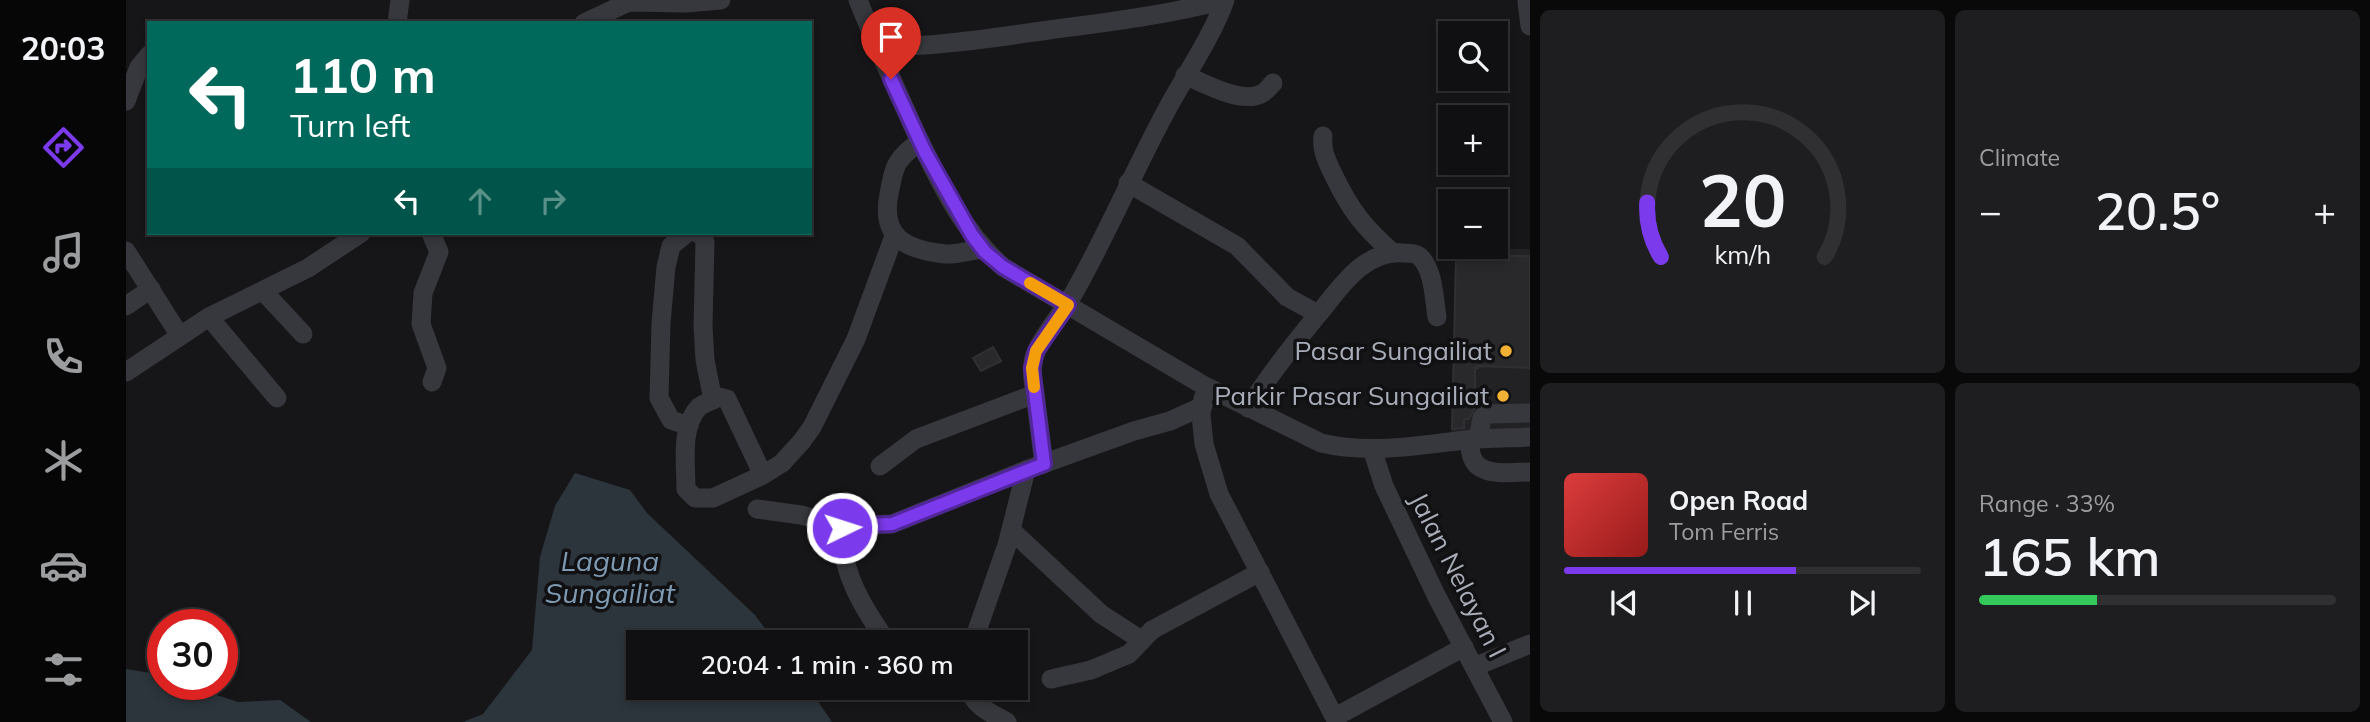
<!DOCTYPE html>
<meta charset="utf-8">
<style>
:root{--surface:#101012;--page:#1e1e20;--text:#f1f3f6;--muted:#9c9d9f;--line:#303032;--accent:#7c3aed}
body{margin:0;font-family:Mulish,sans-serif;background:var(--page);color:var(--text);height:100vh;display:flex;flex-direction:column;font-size:26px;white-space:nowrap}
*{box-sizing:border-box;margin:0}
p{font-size:23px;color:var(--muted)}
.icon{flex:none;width:38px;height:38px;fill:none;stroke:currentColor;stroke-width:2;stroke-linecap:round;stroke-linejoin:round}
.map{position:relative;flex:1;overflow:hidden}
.drawer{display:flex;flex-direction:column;gap:10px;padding:10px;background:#09090a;width:840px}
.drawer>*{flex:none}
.hud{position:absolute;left:21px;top:21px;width:665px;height:214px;border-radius:0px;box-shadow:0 4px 10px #0003,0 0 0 2px var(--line);background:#00695c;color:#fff;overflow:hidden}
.buttons{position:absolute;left:1312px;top:21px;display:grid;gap:14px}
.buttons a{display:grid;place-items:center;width:70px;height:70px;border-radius:0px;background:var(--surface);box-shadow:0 4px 10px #0003,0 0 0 2px var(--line);font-size:35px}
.speed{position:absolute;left:21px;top:609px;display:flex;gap:14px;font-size:35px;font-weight:700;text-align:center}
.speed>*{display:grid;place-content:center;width:91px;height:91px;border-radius:50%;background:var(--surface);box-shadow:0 4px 10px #0003,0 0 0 2px var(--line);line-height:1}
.speed .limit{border:10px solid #d22;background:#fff;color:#111}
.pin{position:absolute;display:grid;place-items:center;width:60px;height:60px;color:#fff;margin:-72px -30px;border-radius:50% 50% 50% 0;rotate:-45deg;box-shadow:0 0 7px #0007}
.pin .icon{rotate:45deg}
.me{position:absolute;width:77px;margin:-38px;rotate:86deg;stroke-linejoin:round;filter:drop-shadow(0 0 5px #0008)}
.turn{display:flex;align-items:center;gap:24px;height:147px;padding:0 28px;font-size:32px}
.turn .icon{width:91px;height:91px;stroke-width:2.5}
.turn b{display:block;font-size:49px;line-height:60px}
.lanes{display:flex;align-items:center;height:66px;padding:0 28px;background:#0003;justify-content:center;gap:35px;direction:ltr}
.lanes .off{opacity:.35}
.big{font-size:52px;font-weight:600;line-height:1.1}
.drawer .tile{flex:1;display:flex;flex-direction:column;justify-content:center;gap:10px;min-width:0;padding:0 24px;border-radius:10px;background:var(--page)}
.drawer .dial{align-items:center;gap:0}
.dial svg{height:182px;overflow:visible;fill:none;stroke:var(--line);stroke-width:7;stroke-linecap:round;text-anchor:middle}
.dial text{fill:var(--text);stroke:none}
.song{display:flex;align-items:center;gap:21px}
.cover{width:84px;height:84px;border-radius:10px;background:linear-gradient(135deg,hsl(0 70% 55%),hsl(0 70% 35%))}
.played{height:7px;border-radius:4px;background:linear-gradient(90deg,var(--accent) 65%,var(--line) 65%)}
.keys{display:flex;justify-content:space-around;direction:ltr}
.heat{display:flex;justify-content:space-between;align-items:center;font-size:38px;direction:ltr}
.charge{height:10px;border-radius:5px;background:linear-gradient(90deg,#34c759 33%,var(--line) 0)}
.drawer .tiles{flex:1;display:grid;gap:10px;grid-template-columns:repeat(2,1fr)}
.trip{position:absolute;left:500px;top:630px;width:402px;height:70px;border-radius:0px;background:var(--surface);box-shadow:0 4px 10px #0003,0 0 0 2px var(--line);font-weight:600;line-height:70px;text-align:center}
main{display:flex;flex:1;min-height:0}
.tabs{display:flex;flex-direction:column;width:126px;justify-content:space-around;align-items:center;background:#060607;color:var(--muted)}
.tabs .icon{width:49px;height:49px}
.tabs .on{color:var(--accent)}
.tabs b{font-size:32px;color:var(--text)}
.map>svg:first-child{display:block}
.built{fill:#222225}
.water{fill:#2c353c}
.building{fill:#29292c;stroke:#303034;stroke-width:2}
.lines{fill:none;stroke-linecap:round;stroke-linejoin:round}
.minor{stroke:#37383d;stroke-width:19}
.route-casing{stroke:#51269a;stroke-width:18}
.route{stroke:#7c3aed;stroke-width:12}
.slow{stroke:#f59e0b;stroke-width:12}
.poi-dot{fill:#f2b134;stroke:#111113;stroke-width:2.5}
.labels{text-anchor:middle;stroke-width:7;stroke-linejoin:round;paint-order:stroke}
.poi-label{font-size:26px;fill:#a8adb8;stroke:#111113;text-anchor:end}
.street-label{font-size:26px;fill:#a8adb8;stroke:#111113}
.water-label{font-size:28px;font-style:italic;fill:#7f9bb3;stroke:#111113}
</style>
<main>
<nav class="tabs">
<b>20:03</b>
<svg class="icon on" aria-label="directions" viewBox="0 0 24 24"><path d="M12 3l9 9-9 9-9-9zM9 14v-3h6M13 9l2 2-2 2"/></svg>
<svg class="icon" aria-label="music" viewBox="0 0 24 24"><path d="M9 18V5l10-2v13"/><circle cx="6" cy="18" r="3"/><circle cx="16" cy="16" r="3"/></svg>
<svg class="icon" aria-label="phone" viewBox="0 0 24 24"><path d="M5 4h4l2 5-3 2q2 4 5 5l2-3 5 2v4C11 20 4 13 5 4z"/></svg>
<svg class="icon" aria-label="climate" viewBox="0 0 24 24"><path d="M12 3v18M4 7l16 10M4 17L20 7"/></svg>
<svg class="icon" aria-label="car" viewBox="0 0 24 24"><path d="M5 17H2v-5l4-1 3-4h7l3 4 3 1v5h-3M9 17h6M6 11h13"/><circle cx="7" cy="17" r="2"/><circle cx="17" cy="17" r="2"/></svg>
<svg class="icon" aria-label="filters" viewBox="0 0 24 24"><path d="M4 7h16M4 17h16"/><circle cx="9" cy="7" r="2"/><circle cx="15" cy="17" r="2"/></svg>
</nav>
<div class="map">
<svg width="1404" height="722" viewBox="0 0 1404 722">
<rect width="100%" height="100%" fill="#161618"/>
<!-- built -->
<path class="built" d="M1331,248L1404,249V437L1325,442Z"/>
<!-- water -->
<g class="water">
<path d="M449,473L504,490L521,513L629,615L649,642H513V688H683L706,722H337L357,714L406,650L414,557L429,506Z"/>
<path d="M0,669L37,675V684H57L112,702L154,700L185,722H0Z"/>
</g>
<!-- building -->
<g class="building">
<path d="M1344,255L1404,256V368L1352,366V368H1349V408L1343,419H1338V428L1326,429L1330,256L1344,257Z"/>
<path d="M867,347L875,361L855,371L847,358Z"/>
</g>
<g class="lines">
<!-- minor -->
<g class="minor">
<path d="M732,0C750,45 770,89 790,133C813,181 837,232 877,267L1077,385L1195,443C1242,454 1291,446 1339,440C1361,438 1382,438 1404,437"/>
<path d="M1401,2L1404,26"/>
<path d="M271,23L274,0"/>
<path d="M458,23L503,2L560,3L595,0"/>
<path d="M751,47C809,47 865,38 923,30C982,22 1041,15 1098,0"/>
<path d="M1059,75C1077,83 1115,104 1135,94C1140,92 1144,86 1147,83"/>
<path d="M0,101L13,67L23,55"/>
<path d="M1197,136C1195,152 1202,163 1209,178C1225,211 1238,227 1266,252"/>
<path d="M794,141C769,161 769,163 763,194C754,238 781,250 819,254C831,255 845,250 857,249"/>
<path d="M1002,183L1111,246L1161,297L1192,314"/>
<path d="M305,233L313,252L297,293L295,324L311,368L306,382"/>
<path d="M561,233L545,246L540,267L535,323L533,398L545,420L563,426"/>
<path d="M571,233L577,236L579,242L577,326L579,360L587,400"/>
<path d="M0,251L54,336"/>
<path d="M137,291L177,334"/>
<path d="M0,306L25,289"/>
<path d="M83,317L151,398"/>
<path d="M0,372L83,317L182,268L235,233"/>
<path d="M909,394L918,464"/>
<path d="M1077,398L1075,415L1078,444L1093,494L1211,722"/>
<path d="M1122,408C1143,376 1166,346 1190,317C1213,290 1236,250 1277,253C1282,253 1289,253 1293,256C1308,269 1308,299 1311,317"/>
<path d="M1352,439L1356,418L1360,414L1404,413"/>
<path d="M1343,440C1344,445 1344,452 1346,457C1353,478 1387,472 1404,472"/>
<path d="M1246,449L1258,486L1311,597L1377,722"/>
<path d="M754,466L790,439L909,394C907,379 904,366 910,352C919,332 939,310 950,289C982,232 1008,171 1039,113C1058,77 1086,37 1099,0"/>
<path d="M637,475L601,399L593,397C587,400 579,403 573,407C554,426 560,464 560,489L569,498H587L637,475L656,463L676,441L686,427L730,339L768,236"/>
<path d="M631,509L675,515L717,526"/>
<path d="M885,530L975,614L1015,640"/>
<path d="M761,642C738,609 712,569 717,526L766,524L900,470L1008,431L1044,421L1077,406"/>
<path d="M847,642L881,545L900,470"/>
<path d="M1348,667L1404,644"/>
<path d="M925,679L965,670L1003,654L1026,630L1134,572"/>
<path d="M843,688C848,707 865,713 881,722"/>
<path d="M1209,717L1338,647"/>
</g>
</g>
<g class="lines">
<defs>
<path id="route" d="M716,528L717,526L766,524L918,464L906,368L910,351L942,305L877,267L859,252L846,235L799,152L765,79"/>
</defs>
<!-- route casing -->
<use href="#route" class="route-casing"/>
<!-- route -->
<use href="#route" class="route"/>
<!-- slow -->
<path class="slow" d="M904,283L942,305L910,351L906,368L908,387"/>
</g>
<!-- markers -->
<g class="poi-dot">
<circle cx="1380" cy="351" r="7"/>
<circle cx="1377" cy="396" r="7"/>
</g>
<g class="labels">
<!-- poi labels -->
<g class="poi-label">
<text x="1366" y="360">Pasar Sungailiat</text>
<text x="1363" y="405">Parkir Pasar Sungailiat</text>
</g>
<!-- street labels -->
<g class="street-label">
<text transform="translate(1332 575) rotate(63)" y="9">Jalan Nelayan I</text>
</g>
<!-- water labels -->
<g class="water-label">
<text x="484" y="571">Laguna<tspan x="484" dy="32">Sungailiat</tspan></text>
</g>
</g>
</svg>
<div class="buttons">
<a><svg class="icon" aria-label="search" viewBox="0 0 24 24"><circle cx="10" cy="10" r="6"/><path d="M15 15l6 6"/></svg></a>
<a>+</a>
<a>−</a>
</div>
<div class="speed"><div class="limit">30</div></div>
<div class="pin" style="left:765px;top:79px;background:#d93025"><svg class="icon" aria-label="arrive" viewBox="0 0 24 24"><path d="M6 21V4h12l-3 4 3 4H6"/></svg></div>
<svg class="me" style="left:716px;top:528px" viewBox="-20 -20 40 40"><circle r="17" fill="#7c3aed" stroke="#fff" stroke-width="3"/><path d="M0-11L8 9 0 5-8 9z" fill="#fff"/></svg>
<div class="trip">20:04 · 1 min · 360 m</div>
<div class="hud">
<div class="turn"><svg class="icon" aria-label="left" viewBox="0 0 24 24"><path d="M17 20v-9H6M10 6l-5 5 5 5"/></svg><div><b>110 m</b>Turn left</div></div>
<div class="lanes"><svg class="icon" aria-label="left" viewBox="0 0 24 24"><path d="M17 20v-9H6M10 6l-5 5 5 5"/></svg><svg class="icon off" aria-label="ahead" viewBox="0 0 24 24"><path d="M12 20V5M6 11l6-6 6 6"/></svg><svg class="icon off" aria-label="right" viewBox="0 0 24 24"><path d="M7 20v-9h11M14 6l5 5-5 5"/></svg></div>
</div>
</div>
<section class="drawer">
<div class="tiles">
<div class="tile dial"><svg viewBox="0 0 100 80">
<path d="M14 69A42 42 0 1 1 86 69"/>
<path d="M14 69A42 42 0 0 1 8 45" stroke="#7c3aed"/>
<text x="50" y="56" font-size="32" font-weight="700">20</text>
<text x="50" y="72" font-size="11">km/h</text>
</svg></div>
<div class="tile"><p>Climate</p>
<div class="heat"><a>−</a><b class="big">20.5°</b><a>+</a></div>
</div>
<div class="tile">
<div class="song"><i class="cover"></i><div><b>Open Road</b><p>Tom Ferris</p></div></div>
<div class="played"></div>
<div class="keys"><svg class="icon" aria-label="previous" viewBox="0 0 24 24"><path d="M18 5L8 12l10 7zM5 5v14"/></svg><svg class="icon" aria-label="pause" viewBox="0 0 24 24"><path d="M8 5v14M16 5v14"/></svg><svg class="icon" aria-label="next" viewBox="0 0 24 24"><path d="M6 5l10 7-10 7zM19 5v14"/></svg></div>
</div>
<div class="tile"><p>Range · 33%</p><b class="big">165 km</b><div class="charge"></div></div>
</div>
</section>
</main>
